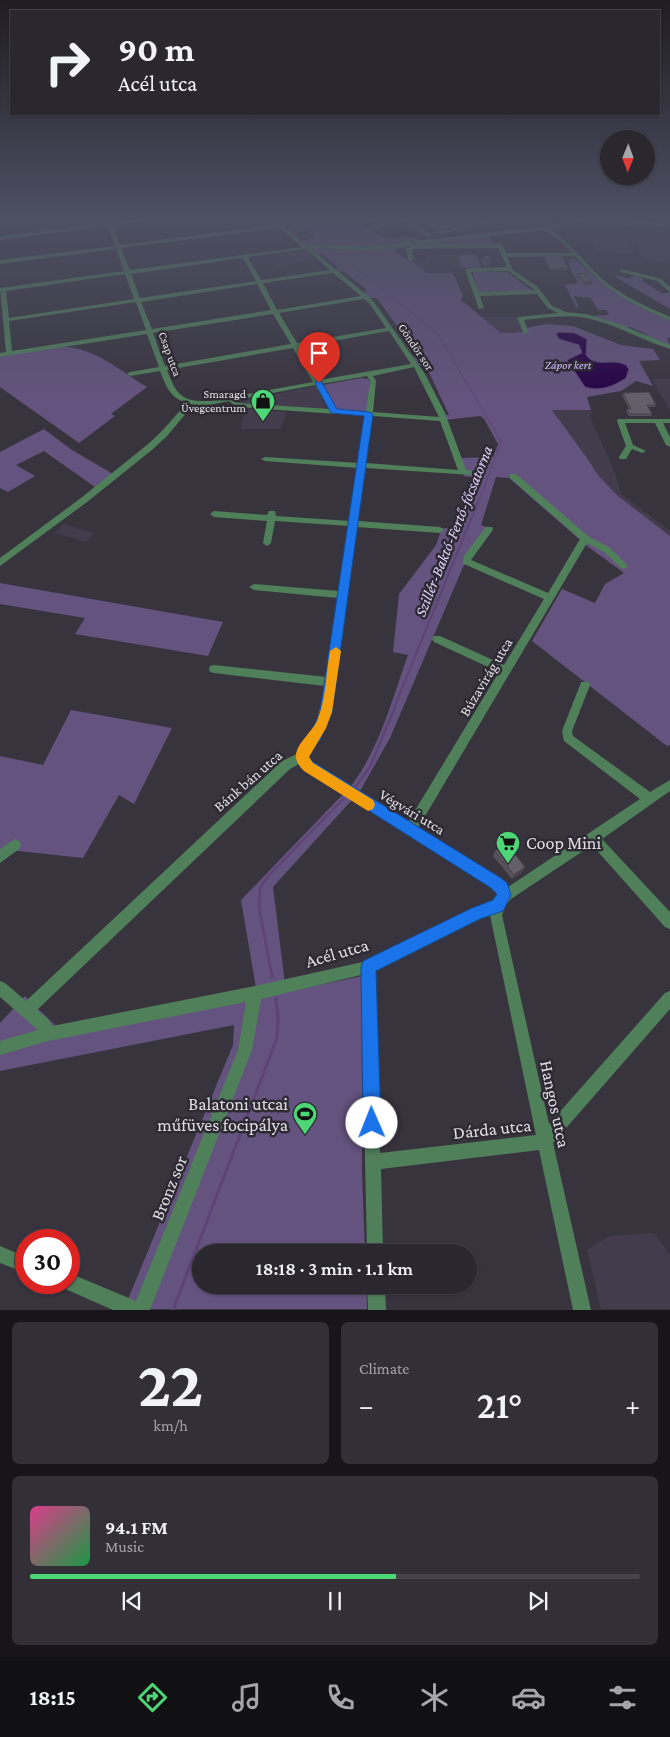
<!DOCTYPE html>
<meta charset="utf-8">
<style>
:root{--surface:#2a272e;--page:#322f36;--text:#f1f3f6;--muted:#a5a5aa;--line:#46444a;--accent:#4dd676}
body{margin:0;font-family:"Crimson Pro",serif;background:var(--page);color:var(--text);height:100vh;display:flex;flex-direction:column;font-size:19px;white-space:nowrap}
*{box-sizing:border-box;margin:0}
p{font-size:16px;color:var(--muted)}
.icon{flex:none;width:28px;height:28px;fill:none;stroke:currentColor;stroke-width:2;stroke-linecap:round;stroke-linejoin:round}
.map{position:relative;height:1310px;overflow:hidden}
.details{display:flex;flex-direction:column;gap:12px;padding:12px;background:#171519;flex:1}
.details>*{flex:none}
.top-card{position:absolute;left:10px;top:10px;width:650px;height:105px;border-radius:0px;box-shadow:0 1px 4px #0004,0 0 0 1px var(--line);background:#2a272e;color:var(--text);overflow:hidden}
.needle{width:32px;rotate:181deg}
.fabs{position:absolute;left:600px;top:130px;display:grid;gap:10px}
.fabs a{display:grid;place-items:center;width:55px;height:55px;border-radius:50%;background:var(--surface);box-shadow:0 1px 4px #0004,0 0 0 1px var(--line);font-size:25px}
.speed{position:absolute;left:15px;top:1229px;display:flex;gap:10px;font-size:25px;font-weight:700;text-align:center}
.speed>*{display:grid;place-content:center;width:65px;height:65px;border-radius:50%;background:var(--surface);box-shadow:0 1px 4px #0004,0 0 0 1px var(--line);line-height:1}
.speed .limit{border:8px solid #d22;background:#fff;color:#111}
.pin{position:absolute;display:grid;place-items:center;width:42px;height:42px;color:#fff;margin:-51px -21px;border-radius:50% 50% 50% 0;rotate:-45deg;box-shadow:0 0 5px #0007}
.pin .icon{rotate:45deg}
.me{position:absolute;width:55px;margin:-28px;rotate:359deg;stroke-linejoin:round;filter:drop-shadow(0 0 4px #0008)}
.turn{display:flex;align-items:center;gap:18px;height:105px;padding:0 25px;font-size:22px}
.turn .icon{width:65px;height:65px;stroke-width:2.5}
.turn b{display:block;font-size:35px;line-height:42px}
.big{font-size:38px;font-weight:600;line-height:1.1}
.details .tile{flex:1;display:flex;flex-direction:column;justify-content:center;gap:8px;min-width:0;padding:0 18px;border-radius:8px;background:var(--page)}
.details .dial{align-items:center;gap:0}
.dial b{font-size:65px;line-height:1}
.song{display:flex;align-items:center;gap:15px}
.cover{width:60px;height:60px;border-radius:8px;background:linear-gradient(135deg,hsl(330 70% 55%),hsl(140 70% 35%))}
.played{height:5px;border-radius:2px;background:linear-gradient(90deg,var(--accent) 60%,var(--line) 60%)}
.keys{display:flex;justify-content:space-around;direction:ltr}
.heat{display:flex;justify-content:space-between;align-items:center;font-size:28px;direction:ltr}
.details .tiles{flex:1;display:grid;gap:12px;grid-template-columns:1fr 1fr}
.tile:last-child{grid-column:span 2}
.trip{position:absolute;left:192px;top:1244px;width:285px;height:50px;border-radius:25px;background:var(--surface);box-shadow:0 1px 4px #0004,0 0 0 1px var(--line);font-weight:600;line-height:50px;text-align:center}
.menu{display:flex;height:80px;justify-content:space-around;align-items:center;background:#111012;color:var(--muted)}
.menu .icon{width:35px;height:35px}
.menu .current{color:var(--accent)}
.menu b{font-size:22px;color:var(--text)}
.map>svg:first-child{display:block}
.built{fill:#423c4c}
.green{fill:#64537e}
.water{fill:#260146;stroke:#5e4476}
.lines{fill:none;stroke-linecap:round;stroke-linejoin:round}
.stream-far3{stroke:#5e4476;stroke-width:1}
.stream-far2{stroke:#5e4476;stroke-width:2}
.stream-far1{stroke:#5e4476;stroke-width:2.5}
.stream{stroke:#5e4476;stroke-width:3}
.minor{fill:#50805a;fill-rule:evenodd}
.wall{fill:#55525b}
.shaded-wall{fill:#45424a}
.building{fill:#635f6a;stroke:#45424a}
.route{fill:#1a73e8;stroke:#114b97}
.slow{fill:#f59e0b}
.labels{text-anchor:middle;stroke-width:5;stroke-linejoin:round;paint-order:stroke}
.far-street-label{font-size:12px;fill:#e1dfe5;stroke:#2e2a34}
.far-park-label{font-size:12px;font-style:italic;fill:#d7c0fd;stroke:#2e2a34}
.far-poi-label{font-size:12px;fill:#e1dfe5;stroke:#2e2a34;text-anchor:end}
.street-label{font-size:15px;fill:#e1dfe5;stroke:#2e2a34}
.water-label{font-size:16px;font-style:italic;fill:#e2d3fc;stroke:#2e2a34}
.near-poi-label{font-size:18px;fill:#e1dfe5;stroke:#2e2a34;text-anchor:start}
.near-street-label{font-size:18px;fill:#e1dfe5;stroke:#2e2a34}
</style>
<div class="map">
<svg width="670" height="1310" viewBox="0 0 670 1310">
<rect width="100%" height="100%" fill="#38343e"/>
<!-- built -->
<g class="built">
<path d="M274,219H295L315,238L300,241Z"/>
<path d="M591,237L628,238L635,254L597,253Z"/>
<path d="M635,237L670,240V262L643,260Z"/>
<path d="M302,250H306L316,259L277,267L274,264L280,263L273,259L280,258L276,253Z"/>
<path d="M477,254L481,268H458V270H453V273H427L415,264V261H427L426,255Z"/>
<path d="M482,317H517L523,332L501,333Z"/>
<path d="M653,379H670V411L655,385Z"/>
<path d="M315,386L327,410L238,404V402Z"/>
<path d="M245,409L286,412L281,429H241Z"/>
<path d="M552,410H593L590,417L615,473L621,494L670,531V536L618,496L598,475L587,458Z"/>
<path d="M63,524L94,533L86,542L55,533Z"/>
<path d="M654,1233L670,1255V1309H601L587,1250L609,1236Z"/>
</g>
<!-- green -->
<g class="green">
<path d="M295,219H387L362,224C386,241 385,239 413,236L421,241L371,247L306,245L300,241L315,238Z"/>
<path d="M408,219H463L471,224L435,230L421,220L413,222Z"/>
<path d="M489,234L493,245L409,246L394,250L405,259H409L427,273H453L463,296L461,300L501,333L523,332L521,329L545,324L573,326L621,345L653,349L660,360L639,361L653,386L636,381L621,391L587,397L591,410H552L587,458L598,475L618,496L670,536V745L667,746L532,641L562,589L595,603L605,584L624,573L587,546L509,478L496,477L481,525L491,529L463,567L390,738L360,791L273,887L286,992L362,976V1170L365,1252H201V1285H366L367,1309H124L233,1045L234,1025L0,1071V1023L25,996L58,1028L256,988L241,900L351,786C380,748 392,699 408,655L393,652L399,594L436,545L442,528L460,529L480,478L463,476L465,473L461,458L493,457L498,444L484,419L480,416L445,420V415H449L426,366H420L413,357L418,355L377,298H370L364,292L367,290L343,271L339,272L335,268L338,267L322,254L318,255L310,248L355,250Z"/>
<path d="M458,255H476L481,267H462Z"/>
<path d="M574,258C604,288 632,304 670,321V338H667L670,345L647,336L648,335L630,327L628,328L592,316L609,315L606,310H598L591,298L574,296L579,308L576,307L565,285L578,283L567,262H571L569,259Z"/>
<path d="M473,272H507L533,291L478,292Z"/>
<path d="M616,275L630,279L633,275L645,279L641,280L663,294L670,292V309L614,276Z"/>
<path d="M63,347C94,347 120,371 147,387L111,414L115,416L79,443L0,387V356Z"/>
<path d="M361,378L368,379L370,382L367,413L335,410L323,385Z"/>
<path d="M44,429L72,450L113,474L95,487L44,451L16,465L35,476L8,492L0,488V452Z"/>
<path d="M0,583L223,622L208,656L75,634L85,618L0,604Z"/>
<path d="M71,710L172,728L134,804L119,795L83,858L0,849V756L43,765Z"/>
</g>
<!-- water -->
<path class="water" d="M559,332L575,333L587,339L586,355C597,369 610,357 626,365L629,369L626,378C614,386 600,392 585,387L567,360L582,353L579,345L559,339L556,334Z"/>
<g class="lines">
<!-- stream-far3 -->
<g class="stream-far3">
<path d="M296,219L326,244"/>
<path d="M331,248L438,334L501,442L478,503"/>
</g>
<!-- stream-far2 -->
<path class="stream-far2" d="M394,708L478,502"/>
<!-- stream-far1 -->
<g class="stream-far1">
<path d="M356,786L370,767L395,707"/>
<path d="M271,971L259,907L260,888L269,875L343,799"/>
</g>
<!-- stream -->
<g class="stream">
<path d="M271,970L272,977"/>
<path d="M173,1310L277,1038L278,1017L276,998"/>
</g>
<!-- minor -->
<g class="minor">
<path d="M106,219H110L112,223L144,219H156L113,226L120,245L277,225L271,219H276L308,246L322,244L367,247L552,225L563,219H568L555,228L549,229C569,241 583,261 600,277C620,295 645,306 670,317V321L668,320C627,302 605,290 575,256L507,257L513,270L538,287L552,306L566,312L586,314L619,324L670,345V349C641,340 616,324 586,318C565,314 544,318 524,320L529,333L524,334L517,318L518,317L558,313L548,308L537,294L480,296L484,308L479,309L465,270L468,268L507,267L498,248L414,249L412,250L414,259L411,261L408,259L406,249L413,245L500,244L503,246L506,253H572L558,239L544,230L367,251L322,248L311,249L367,295L370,296V298L374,302L425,374L445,413L466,470L475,471L476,473L472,475L366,468L358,521L440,527L444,530L440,533L357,527L333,704L326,726L309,752V760L408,822L499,672L434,642L432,639L434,636H440L504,665L544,599L464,564L463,562L464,556L486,527H492L493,529L492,531L471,560L548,593L580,539L510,478V474H516L588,536L610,548L628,566L624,569L621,568L604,552L587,543L418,828L500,879L508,887L640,799L564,741L562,731L580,685L581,682H589L590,685L572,731L573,736L650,792L670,780V791L602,839L670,912V929L665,927L592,845L511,899L506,905L502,915L549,1124L665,993L670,991V1009L553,1143L591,1310H573L539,1150L381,1169L383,1252H367L361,975L261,999L252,1050L150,1310H113L63,1288L61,1282H69V1273L136,1301L238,1050L246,1002L48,1041L0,1055V1041L38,1030L0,997V981L5,983L26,1001L282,761L297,754L304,742L316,724L325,686L214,673L210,672L209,669L210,666L214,665L327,677L338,598L254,590L249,587L254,584L339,591L349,526L275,521L271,543L267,546L263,543L267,521L214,517L210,514L214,511L267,515L269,511H275L276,516L350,521L358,468L265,461L261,459L265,457L359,463L366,416L237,407L229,401L209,405H193L167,436L153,449L87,502L0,566V558L81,498L147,445L161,432L187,403C170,398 166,386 160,371L130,376L127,374L130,372L159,367L147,334L0,357V353L6,352L0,288L124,271L116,249L0,264V260L115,246L108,226L0,240V236L107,223ZM280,228L302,247L130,270L121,248ZM306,249L330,270L261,280L248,257ZM243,258L256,281L140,298L131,274ZM508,271L535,290L479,292L471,272ZM333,273L361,296L277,310L263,283ZM125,274L134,299L9,318L6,291ZM257,284L271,310L152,329L141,302ZM364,299L370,304L386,328L297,343L279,313ZM136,302L146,330L12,351L9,321ZM273,314L291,344L165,366L153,333ZM389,331L411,364L319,380L299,347ZM293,348L313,382L209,401C181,402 176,394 167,370ZM414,367L439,417L373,412L376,381L373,376ZM367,376L370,381L366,412L337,410L321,384ZM315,385L329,409L239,403L236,400ZM373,416L440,421L458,470L366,463ZM299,764L305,771L492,887L497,892L498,895L494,901L472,908L367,961L255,986L52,1026L48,1019L37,1010L290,769ZM490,915L536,1135L380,1153L375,971L479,919Z"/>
<path d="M402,219H408L432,236L427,237L405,222L368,230L365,228Z"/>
<path d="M466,219H471L480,223L492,220L494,222L501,219H507L497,224L494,222L479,227L437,234L434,232L474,224Z"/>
<path d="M573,219L670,223V227L591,224Z"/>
<path d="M622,269L661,279L670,287V292L657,281L620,272V270Z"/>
<path d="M618,419H670V423H663L670,437V447L666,445L655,423H625L633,445L646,451L642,453L632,449L626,459H620L619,457L626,446L617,421Z"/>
<path d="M15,839L19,841L21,845L19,849L0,863V849Z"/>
<path d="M0,1246L26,1257V1273L0,1263Z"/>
<path d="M367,1285H385L386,1310H368Z"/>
</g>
</g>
<!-- wall -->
<g class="wall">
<path d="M483,256L491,260L490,266H484L482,262Z"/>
<path d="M544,256L568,268V270H550L544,258Z"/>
<path d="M577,274L592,281L591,285H584L576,278Z"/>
<path d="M623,393L656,405L655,407H648L652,414L651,416H629L626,411L627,409H629L622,395Z"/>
<path d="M495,851L523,872L512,879L493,856Z"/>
</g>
<!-- shaded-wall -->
<g class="shaded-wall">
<path d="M592,281L591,285H584L585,282Z"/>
<path d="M525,867L523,872L512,879L514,875Z"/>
</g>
<!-- building -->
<g class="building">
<path d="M483,256H490L491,260H485Z"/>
<path d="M544,256H562L568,268L550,269Z"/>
<path d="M584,273L592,281L585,282L577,274Z"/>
<path d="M649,392L656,405H647L652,414H630L627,409H631L623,393Z"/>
<path d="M507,844L525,867L514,875L495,851Z"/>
</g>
<!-- sky -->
<linearGradient id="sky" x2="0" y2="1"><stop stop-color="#1f1d22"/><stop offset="0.54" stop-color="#4d5063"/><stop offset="1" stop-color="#4d5063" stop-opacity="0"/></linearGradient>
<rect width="670" height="402" fill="url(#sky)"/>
<!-- route -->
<path class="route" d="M316,381H321L337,409L369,412L373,414L332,712L320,740L309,753L310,760L501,878L507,883L511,895L503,911L480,919L376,971L381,1123L378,1129L372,1131L366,1129L363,1123L361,967L363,961L472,908L493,900L497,894L491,888L300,767L297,752L311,733L320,712L364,416L331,413L315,383Z"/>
<!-- slow -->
<path class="slow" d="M336,647L341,651L332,712L326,728L309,757L313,763L373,800L375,805L373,809L368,811L304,771C300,767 295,761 296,754C298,742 312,732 317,721C326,700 326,673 330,651Z"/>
<!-- icons -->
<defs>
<symbol id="shop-pin" viewBox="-11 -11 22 30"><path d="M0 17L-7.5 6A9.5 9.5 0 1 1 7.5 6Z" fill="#4dd676" stroke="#2e2a34"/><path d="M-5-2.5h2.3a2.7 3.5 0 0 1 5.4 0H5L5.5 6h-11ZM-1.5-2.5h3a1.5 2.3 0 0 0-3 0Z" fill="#111"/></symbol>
<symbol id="supermarket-pin" viewBox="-11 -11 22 30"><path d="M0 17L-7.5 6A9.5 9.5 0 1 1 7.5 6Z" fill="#4dd676" stroke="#2e2a34"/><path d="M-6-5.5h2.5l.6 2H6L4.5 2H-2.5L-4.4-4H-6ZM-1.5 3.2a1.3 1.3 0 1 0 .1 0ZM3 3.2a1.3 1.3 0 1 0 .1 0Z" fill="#111"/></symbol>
<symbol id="stadium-pin" viewBox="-11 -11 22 30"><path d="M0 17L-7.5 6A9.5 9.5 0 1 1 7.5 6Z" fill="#4dd676" stroke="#2e2a34"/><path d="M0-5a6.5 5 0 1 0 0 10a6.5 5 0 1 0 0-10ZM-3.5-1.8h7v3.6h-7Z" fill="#111"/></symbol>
</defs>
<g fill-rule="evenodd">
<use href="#shop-pin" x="249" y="387" width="28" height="38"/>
<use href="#supermarket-pin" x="494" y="829" width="28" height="38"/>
<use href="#stadium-pin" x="291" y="1100" width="28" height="38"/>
</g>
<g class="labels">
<!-- far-street labels -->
<g class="far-street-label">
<text transform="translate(416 347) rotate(56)" y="4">Göndör sor</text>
<text transform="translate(170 354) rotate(70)" y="4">Csap utca</text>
</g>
<!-- far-park labels -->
<g class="far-park-label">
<text x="568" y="369">Zápor kert</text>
</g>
<!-- far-poi labels -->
<g class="far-poi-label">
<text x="246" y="398">Smaragd<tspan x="246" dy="14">Üvegcentrum</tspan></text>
</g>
<!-- street labels -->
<g class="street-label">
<text transform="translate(486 677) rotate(-59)" y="5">Búzavirág utca</text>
<text transform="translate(248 781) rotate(-41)" y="5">Bánk bán utca</text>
<text transform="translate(412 812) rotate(31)" y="5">Végvári utca</text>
</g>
<!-- water labels -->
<g class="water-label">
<text transform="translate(453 531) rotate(-68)" y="6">Szillér-Baktó-Fertő-főcsatorna</text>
</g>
<!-- near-poi labels -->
<g class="near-poi-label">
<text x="526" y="849">Coop Mini</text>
<text x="288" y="1110" text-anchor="end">Balatoni utcai<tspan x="288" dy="21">műfüves focipálya</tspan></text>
</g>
<!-- near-street labels -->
<g class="near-street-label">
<text transform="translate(337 953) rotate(-16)" y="6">Acél utca</text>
<text transform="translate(555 1104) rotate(78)" y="6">Hangos utca</text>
<text transform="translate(492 1129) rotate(-6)" y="6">Dárda utca</text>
<text transform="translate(169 1188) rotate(-68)" y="6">Bronz sor</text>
</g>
</g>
</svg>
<div class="fabs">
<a><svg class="needle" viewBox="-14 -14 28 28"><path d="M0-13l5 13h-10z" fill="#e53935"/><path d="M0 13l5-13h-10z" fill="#a5a5aa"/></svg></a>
</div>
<div class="speed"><div class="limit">30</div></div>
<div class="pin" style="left:319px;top:383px;background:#d93025"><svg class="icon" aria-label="arrive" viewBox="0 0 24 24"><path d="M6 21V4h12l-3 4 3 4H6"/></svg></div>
<svg class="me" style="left:372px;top:1123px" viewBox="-20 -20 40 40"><circle r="19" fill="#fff"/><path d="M0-13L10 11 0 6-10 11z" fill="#1a73e8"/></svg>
<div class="trip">18:18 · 3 min · 1.1 km</div>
<div class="top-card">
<div class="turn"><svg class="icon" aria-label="right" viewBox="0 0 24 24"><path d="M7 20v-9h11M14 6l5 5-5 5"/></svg><div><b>90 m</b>Acél utca</div></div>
</div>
</div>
<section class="details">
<div class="tiles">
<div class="tile dial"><b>22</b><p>km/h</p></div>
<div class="tile"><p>Climate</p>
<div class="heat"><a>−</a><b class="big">21°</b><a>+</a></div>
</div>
<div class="tile">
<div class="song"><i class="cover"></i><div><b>94.1 FM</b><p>Music</p></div></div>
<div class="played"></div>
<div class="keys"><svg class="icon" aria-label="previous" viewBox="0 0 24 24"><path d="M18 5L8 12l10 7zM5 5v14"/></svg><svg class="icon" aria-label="pause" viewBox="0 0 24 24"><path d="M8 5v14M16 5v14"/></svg><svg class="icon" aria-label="next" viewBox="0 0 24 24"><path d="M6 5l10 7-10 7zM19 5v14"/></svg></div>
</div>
</div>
</section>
<nav class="menu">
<b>18:15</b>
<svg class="icon current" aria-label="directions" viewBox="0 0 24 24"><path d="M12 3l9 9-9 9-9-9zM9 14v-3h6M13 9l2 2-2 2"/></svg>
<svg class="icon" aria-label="music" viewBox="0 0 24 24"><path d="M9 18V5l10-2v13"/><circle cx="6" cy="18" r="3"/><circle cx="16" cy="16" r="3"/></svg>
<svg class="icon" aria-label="phone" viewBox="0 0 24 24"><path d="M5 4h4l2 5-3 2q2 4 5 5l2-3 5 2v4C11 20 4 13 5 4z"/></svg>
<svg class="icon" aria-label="climate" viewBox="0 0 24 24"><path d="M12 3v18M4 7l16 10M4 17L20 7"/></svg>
<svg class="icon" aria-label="car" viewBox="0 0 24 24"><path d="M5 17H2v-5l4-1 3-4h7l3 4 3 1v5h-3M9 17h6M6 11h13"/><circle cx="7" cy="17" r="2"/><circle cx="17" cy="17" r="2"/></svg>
<svg class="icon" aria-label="filters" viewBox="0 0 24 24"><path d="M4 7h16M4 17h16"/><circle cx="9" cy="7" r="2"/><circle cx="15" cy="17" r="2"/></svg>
</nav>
